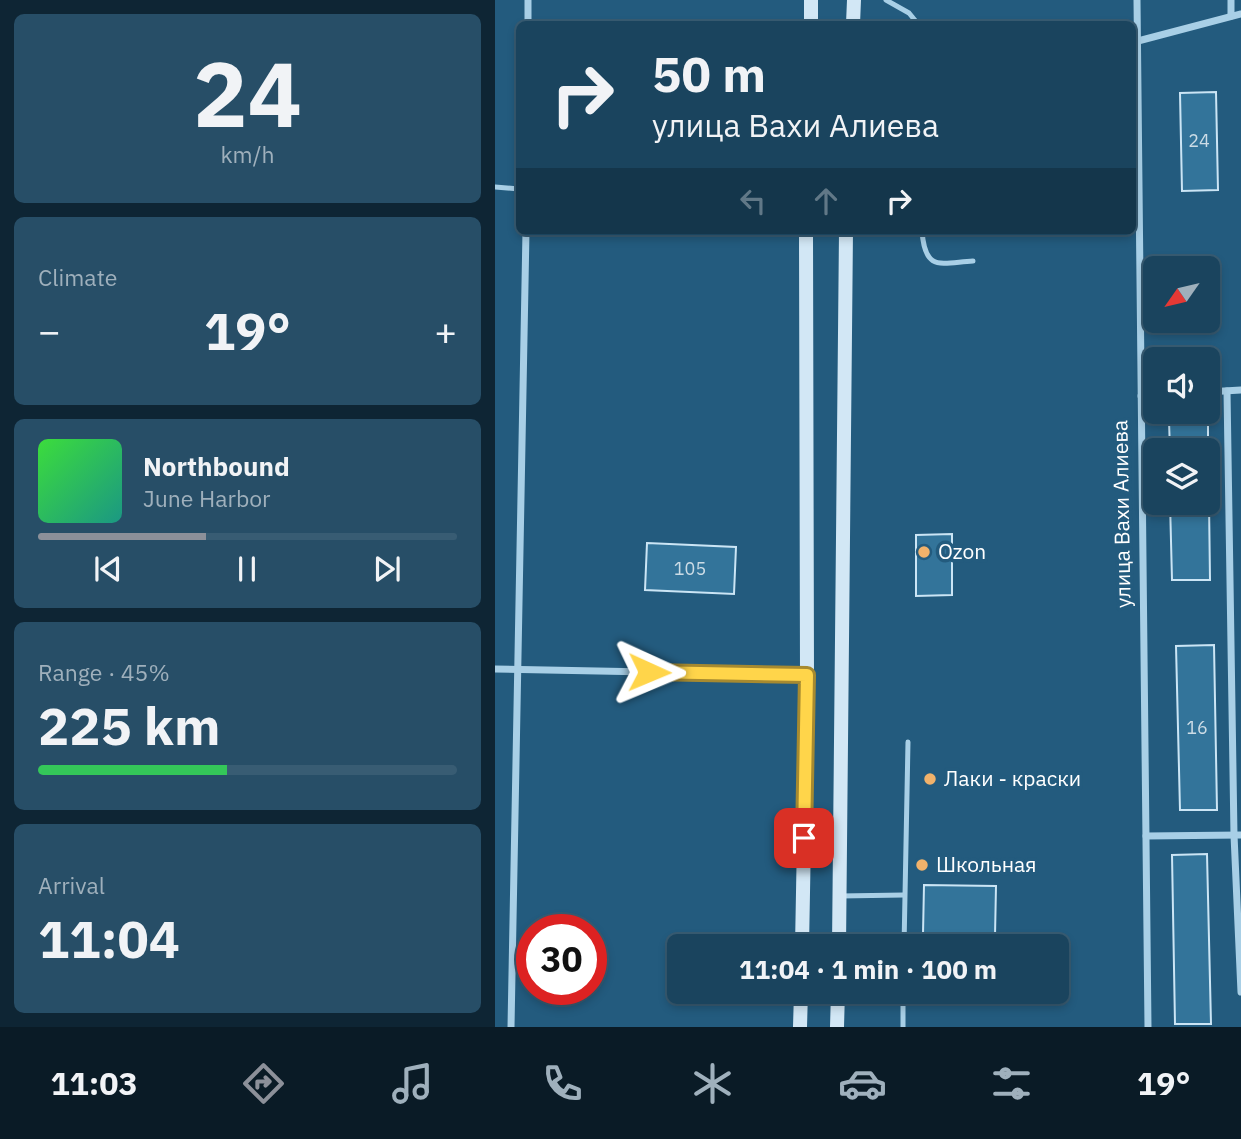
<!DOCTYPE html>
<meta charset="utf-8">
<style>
:root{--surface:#1a445e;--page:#274e67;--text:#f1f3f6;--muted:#9fb0bc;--line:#385c73;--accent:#8c9099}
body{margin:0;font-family:"IBM Plex Sans",sans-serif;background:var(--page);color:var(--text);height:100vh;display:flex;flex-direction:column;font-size:26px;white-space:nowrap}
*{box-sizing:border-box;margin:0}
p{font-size:23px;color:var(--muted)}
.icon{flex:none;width:38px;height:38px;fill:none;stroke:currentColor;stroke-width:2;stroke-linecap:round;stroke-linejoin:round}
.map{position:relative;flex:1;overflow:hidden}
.side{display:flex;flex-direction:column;gap:14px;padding:14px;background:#0e2534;width:495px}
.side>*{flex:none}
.banner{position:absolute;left:21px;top:21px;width:620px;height:214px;border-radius:10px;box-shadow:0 4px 10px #0003,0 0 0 2px var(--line);background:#1a445e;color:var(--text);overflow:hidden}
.needle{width:46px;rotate:236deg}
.tools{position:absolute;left:648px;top:256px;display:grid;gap:14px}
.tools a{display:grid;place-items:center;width:77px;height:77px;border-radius:10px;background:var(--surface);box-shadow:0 4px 10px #0003,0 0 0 2px var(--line);font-size:35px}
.speed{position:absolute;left:21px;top:914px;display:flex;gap:14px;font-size:35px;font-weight:700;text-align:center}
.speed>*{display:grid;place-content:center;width:91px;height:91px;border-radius:50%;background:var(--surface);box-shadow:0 4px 10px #0003,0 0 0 2px var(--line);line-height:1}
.speed .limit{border:10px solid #d22;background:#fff;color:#111}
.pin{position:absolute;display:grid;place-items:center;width:60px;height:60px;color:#fff;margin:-30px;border-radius:14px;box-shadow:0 4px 10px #0006}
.me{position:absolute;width:77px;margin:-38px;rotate:91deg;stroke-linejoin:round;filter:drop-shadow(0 0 5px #0008)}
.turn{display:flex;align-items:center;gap:24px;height:147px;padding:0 21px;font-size:32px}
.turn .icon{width:91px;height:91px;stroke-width:2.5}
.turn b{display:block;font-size:49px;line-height:60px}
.lanes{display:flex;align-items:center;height:66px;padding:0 21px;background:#0003;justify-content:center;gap:35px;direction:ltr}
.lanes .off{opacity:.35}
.big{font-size:52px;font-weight:700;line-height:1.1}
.side .widget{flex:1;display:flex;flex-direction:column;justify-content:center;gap:10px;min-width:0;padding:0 24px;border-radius:10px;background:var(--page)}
.side .dial{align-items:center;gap:0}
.dial b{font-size:91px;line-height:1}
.song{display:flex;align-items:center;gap:21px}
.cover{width:84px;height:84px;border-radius:10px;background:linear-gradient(135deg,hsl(120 70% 55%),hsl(170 70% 35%))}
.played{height:7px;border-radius:4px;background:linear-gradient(90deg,var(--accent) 40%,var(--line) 40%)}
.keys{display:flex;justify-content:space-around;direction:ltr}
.heat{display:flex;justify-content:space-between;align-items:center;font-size:38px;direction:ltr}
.charge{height:10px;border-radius:5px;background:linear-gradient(90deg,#34c759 45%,var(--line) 0)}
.trip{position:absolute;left:172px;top:934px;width:402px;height:70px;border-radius:10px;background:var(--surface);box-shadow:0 4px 10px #0003,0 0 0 2px var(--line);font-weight:700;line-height:70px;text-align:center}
.dock{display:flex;height:112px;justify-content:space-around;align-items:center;background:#0a1b26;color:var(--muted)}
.dock .icon{width:49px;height:49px}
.dock .active{color:var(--accent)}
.dock b{font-size:32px;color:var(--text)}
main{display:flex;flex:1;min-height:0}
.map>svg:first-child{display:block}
.building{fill:#33749a;stroke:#cbe5f5;stroke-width:2}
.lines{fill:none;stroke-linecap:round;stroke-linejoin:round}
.lane{stroke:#a8cfe6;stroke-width:5}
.street{stroke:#a8cfe6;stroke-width:7}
.secondary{stroke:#d2e7f5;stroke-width:14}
.route-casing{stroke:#a68a30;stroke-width:18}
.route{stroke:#ffd54a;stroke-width:12}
.poi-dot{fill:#f1b26b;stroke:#235b7e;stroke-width:2.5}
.labels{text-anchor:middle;stroke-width:7;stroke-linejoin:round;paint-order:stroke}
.number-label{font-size:18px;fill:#ccdce6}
.street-label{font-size:21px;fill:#fff;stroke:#235b7e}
.poi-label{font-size:21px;fill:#fff;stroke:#235b7e;text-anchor:start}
</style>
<main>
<section class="side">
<div class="widget dial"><b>24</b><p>km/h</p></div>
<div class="widget"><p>Climate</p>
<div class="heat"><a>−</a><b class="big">19°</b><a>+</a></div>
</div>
<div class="widget">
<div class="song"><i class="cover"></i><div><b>Northbound</b><p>June Harbor</p></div></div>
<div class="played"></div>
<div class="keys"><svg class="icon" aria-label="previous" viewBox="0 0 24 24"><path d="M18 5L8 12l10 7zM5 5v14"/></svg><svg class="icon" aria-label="pause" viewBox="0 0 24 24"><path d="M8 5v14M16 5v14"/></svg><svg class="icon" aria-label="next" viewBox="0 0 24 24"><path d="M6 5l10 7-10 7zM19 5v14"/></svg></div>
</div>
<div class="widget"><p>Range · 45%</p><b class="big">225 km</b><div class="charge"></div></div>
<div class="widget"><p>Arrival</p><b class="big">11:04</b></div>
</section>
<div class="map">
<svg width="746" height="1027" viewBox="0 0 746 1027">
<rect width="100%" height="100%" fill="#235b7e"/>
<!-- building -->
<g class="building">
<path d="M721,92L723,190L687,191L685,93Z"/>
<path d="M674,421H713V450H675Z"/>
<path d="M675,502H714L715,580H677Z"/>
<path d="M457,534V595L421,596V535Z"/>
<path d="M152,543L241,547L239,594L150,590Z"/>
<path d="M719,645L722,810H685L681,646Z"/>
<path d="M712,854L716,1024H680L677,855Z"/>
<path d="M429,885L501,886L500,936L428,934Z"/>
</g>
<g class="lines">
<!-- lane -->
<g class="lane">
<path d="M391,0L414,13L423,24"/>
<path d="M0,187L24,189"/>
<path d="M427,231C430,272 445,263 478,261"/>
<path d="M345,896L409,895"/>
<path d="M409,947L413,742"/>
<path d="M408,1027V992"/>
</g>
<!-- street -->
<g class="street">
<path d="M642,0L653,1027"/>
<path d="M736,0V16"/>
<path d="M33,24V0"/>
<path d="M643,41L746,14"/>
<path d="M732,391L739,835L746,992"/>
<path d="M712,392L746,390"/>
<path d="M646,396L660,395"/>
<path d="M0,669L312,675"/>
<path d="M651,836L746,835"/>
<path d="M16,1027L31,231"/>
</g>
<!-- secondary -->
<g class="secondary">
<path d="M316,24V0"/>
<path d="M358,24L359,0"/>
<path d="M307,947L312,675L311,231"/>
<path d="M344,947L351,231"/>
<path d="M305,1027L306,992"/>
<path d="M342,1027L343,992"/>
</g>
</g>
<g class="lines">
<defs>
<path id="route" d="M154,672L312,675L309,838"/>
</defs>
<!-- route casing -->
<use href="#route" class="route-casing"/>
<!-- route -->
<use href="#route" class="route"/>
</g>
<!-- markers -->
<g class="poi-dot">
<circle cx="429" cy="552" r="7"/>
<circle cx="435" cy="779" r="7"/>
<circle cx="427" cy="865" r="7"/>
</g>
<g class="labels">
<!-- number labels -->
<g class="number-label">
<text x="704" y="147">24</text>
<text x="195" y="575">105</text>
<text x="702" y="734">16</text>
</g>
<!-- street labels -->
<g class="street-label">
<text transform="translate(627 514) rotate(-91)" y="7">улица Вахи Алиева</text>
</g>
<!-- poi labels -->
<g class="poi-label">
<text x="443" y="559">Ozon</text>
<text x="449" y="786">Лаки - краски</text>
<text x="441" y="872">Школьная</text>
</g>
</g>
</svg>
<div class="tools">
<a><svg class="needle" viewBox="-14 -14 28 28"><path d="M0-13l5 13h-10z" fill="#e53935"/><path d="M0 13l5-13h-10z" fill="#9fb0bc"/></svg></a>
<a><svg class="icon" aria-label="sound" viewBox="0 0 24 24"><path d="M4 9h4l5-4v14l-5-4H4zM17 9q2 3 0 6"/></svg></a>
<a><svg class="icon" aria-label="layers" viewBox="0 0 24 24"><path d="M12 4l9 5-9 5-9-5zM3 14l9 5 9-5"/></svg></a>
</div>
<div class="speed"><div class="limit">30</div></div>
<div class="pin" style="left:309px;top:838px;background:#d93025"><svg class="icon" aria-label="arrive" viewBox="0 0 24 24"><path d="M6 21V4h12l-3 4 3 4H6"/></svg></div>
<svg class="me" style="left:154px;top:672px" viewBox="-20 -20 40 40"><path d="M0-17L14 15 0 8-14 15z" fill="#ffd54a" stroke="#fff" stroke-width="4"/></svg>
<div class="trip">11:04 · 1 min · 100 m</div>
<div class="banner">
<div class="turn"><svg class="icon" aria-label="right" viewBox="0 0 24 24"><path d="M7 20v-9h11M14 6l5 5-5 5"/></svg><div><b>50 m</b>улица Вахи Алиева</div></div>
<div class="lanes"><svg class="icon off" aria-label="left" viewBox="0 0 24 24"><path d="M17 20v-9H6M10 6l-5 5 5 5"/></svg><svg class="icon off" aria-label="ahead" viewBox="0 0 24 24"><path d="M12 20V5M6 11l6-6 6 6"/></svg><svg class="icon" aria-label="right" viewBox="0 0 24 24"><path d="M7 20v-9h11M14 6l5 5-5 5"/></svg></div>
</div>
</div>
</main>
<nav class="dock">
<b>11:03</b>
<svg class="icon active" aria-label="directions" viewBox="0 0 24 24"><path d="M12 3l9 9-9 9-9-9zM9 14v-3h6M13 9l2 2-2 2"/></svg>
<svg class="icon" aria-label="music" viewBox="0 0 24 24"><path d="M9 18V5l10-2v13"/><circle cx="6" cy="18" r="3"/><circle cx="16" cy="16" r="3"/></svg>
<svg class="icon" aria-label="phone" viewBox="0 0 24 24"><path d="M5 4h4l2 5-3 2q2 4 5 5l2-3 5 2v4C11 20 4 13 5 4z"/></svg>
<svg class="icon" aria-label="climate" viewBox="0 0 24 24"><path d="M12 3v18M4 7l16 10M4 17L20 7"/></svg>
<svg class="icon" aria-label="car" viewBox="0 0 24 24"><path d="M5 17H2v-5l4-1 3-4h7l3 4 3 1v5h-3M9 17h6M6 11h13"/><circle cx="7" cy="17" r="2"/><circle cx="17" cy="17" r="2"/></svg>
<svg class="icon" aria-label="filters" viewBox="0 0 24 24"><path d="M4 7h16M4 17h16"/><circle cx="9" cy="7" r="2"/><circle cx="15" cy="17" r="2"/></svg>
<b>19°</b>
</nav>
